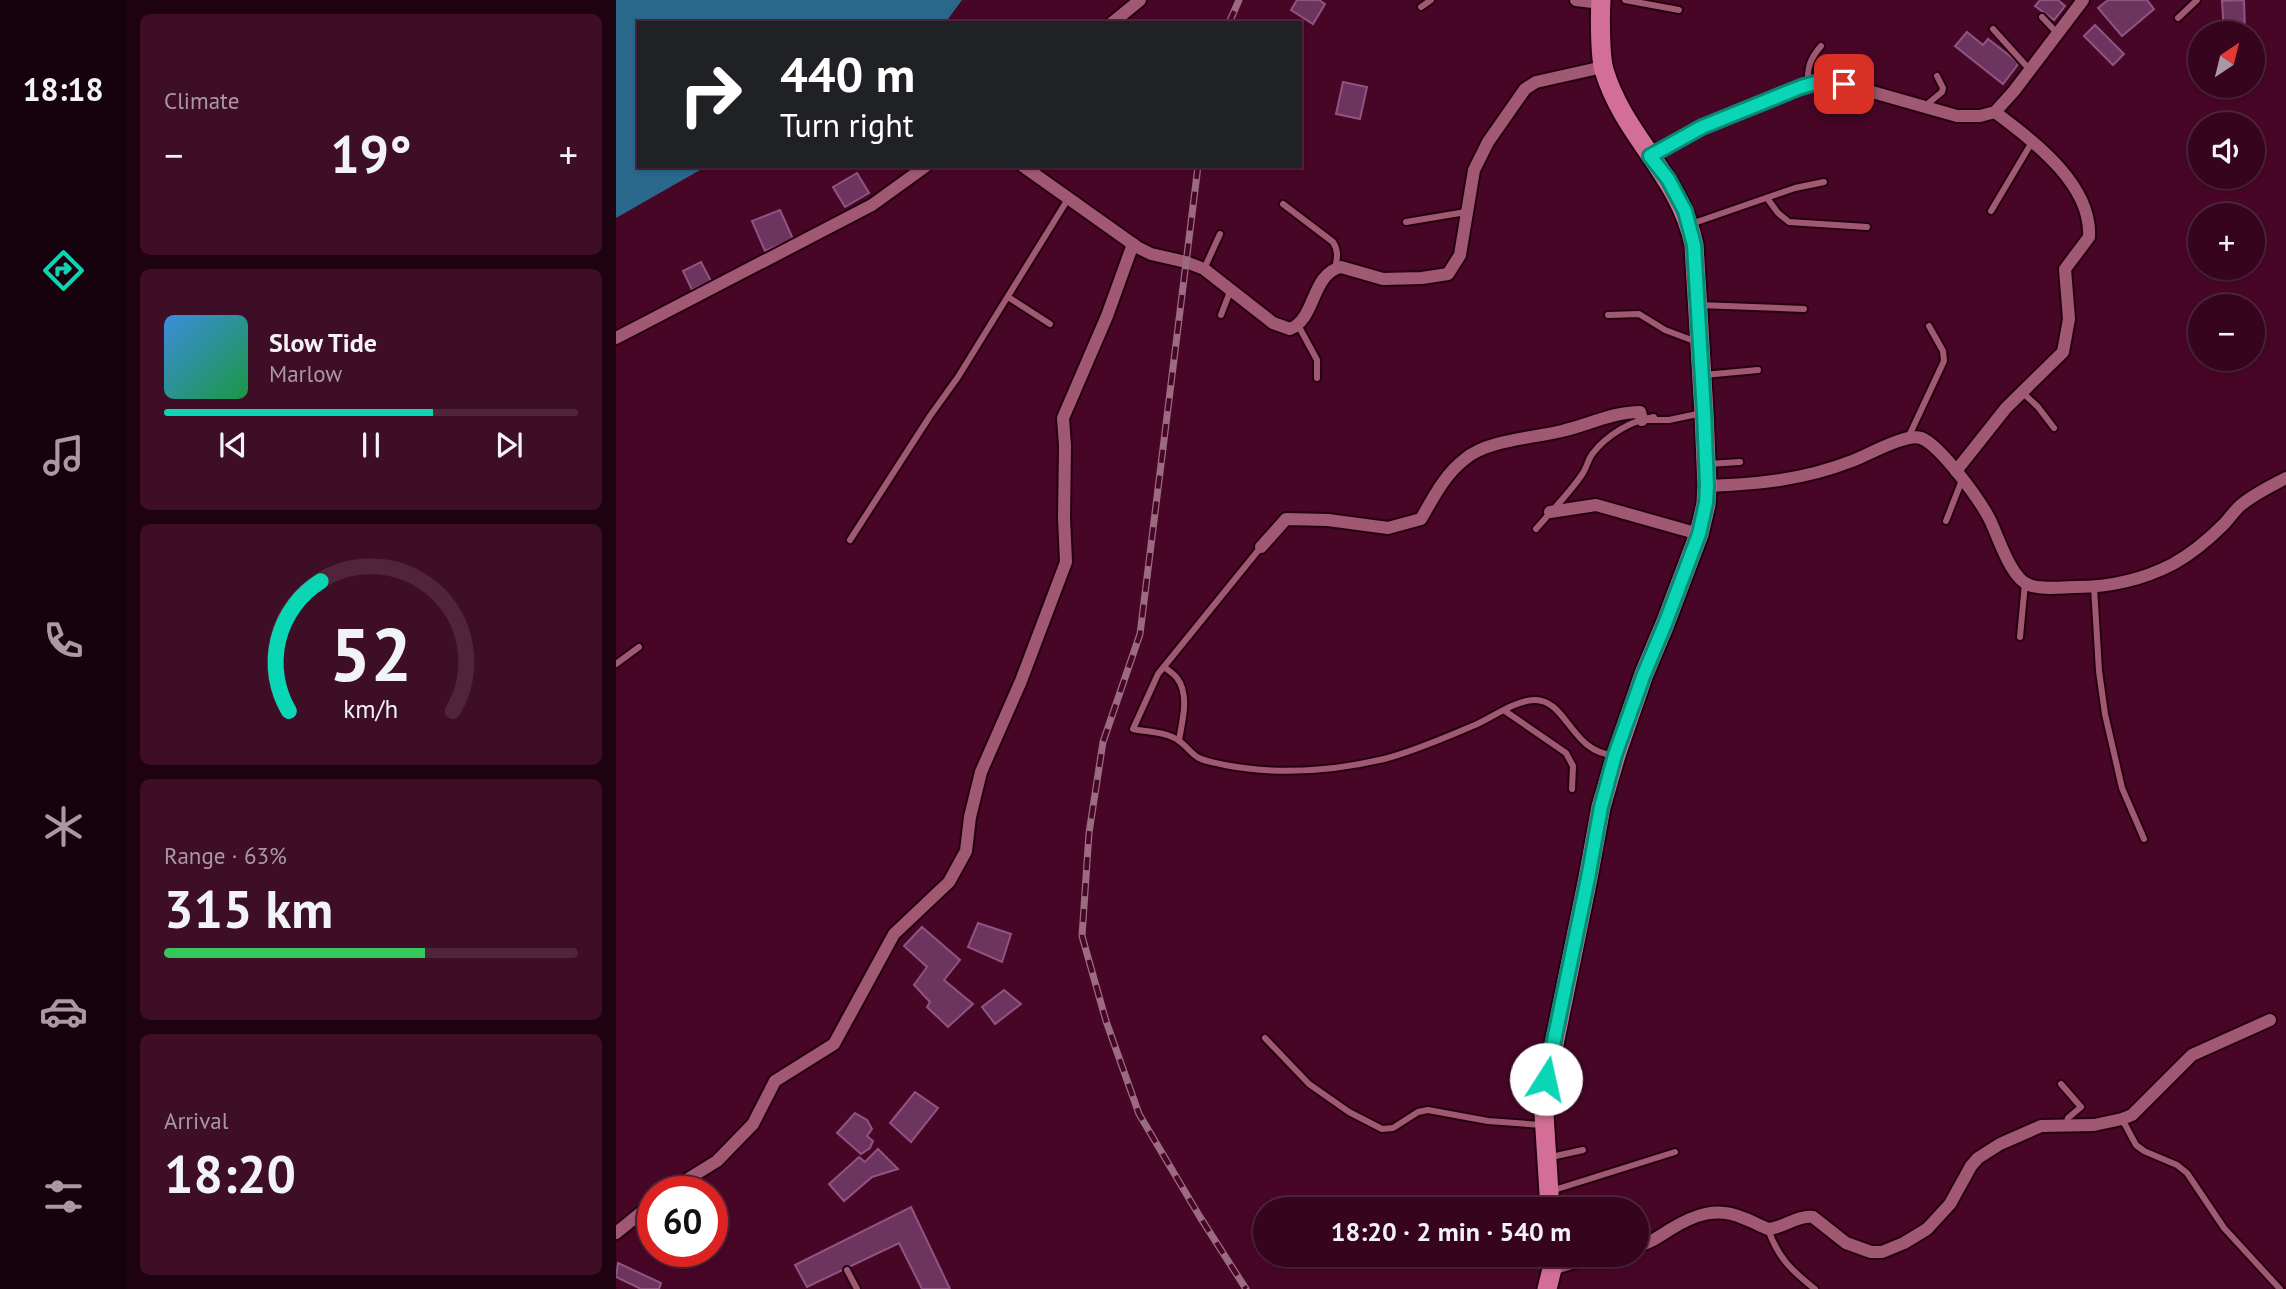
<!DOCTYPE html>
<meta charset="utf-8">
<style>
:root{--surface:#36041d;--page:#3d0e26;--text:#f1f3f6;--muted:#aa98a4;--line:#50253b;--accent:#0ad5b5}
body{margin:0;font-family:"PT Sans",sans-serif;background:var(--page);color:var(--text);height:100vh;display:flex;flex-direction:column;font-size:26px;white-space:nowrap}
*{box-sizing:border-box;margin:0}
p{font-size:23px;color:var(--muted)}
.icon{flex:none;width:38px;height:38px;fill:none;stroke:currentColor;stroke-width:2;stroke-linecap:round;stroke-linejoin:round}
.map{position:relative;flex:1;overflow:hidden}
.side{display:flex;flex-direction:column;gap:14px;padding:14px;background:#1e0210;width:490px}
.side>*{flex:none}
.guide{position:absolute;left:21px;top:21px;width:665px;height:147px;border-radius:0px;box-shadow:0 2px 5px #0004,0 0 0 2px var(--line);background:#202124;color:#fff;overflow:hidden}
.needle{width:46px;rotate:35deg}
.buttons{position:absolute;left:1572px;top:21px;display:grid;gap:14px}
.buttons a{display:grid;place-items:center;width:77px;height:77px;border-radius:50%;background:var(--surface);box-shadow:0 2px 5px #0004,0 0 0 2px var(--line);font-size:35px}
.speed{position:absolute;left:21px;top:1176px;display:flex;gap:14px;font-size:35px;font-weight:700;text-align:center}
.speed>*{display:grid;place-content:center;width:91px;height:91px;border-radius:50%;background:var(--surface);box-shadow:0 2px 5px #0004,0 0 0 2px var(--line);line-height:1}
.speed .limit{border:10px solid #d22;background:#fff;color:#111}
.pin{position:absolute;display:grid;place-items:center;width:60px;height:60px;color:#fff;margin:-30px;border-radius:14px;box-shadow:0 4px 10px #0006}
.me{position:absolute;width:77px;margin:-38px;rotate:10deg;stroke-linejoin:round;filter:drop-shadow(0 0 5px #0008)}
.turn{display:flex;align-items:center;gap:24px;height:147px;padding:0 28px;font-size:32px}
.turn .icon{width:91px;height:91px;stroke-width:2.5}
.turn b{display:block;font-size:49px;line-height:60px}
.big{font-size:52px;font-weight:800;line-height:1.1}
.side .widget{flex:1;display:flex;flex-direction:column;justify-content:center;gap:10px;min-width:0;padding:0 24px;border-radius:10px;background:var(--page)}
.side .dial{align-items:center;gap:0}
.dial svg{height:182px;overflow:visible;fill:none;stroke:var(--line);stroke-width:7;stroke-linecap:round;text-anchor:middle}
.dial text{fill:var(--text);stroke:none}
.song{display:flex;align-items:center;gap:21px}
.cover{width:84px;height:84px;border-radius:10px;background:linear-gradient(135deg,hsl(210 70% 55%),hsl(140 70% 35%))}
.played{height:7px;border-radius:4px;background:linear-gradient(90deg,var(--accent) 65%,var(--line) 65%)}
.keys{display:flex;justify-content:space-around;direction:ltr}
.heat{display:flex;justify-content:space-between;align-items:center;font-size:38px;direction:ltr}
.charge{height:10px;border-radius:5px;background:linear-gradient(90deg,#34c759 63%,var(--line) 0)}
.trip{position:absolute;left:637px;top:1197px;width:396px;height:70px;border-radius:35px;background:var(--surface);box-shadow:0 2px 5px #0004,0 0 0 2px var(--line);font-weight:800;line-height:70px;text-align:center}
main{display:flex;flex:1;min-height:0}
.dock{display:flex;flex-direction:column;width:126px;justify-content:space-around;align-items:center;background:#16020c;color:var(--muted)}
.dock .icon{width:49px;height:49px}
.dock .selected{color:var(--accent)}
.dock b{font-size:32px;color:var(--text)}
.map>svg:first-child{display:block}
.water{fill:#29688b}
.building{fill:#6d3460;stroke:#905481;stroke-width:2}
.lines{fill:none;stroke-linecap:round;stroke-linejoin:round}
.service-casing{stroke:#260010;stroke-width:10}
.minor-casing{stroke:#260010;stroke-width:16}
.primary-casing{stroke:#260010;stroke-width:23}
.service{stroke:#a05873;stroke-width:6}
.minor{stroke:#a05873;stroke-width:12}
.primary{stroke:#d36f96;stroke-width:19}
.rail-casing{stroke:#9b6b80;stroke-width:7}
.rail{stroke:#480627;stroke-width:4.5;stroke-dasharray:13;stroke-linecap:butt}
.route-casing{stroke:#068a76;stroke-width:18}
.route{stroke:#0ad5b5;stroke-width:12}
</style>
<main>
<nav class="dock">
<b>18:18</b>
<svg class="icon selected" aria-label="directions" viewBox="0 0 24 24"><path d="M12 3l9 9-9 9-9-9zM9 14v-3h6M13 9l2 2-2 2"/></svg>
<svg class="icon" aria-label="music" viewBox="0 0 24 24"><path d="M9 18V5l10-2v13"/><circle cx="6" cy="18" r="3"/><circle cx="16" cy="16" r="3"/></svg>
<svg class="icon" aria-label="phone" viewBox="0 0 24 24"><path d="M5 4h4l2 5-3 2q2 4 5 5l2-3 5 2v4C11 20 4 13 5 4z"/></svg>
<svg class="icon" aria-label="climate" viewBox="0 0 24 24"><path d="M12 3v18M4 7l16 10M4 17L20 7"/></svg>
<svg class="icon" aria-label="car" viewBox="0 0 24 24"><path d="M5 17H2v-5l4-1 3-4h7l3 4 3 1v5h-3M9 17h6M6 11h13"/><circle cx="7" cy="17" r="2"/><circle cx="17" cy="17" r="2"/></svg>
<svg class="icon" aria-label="filters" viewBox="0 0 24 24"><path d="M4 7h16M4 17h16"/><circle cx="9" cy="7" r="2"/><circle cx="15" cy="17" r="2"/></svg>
</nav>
<section class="side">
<div class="widget"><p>Climate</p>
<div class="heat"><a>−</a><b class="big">19°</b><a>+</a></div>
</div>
<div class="widget">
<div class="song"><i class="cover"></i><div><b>Slow Tide</b><p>Marlow</p></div></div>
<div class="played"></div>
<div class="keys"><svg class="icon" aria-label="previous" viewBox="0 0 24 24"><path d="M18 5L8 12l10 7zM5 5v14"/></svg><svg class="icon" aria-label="pause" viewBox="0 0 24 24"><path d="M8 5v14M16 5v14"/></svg><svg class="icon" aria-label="next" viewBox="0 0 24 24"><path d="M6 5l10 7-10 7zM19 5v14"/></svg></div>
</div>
<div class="widget dial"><svg viewBox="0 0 100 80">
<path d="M14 69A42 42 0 1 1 86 69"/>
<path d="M14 69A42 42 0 0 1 28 12" stroke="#0ad5b5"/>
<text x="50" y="56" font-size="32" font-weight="700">52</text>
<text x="50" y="72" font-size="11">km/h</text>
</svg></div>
<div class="widget"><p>Range · 63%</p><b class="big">315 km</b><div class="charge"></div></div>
<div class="widget"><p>Arrival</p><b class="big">18:20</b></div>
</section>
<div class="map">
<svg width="1670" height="1289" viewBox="0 0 1670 1289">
<rect width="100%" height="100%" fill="#480627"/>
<!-- water -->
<path class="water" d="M0,0H346L329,23H23V166H91L0,218Z"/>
<!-- building -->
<g class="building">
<path d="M681,0H703L709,4L697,24L675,10Z"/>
<path d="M1424,0H1442L1449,6L1438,20L1419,6Z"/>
<path d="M1492,0H1531L1538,9L1506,36L1482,8Z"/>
<path d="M1628,0L1629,33H1608L1606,1Z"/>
<path d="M1479,25L1508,54L1497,65L1468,36Z"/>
<path d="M1351,32L1367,45L1372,39L1403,63L1387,84L1339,46Z"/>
<path d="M727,82L751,87L744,119L720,114Z"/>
<path d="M241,173L253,193L229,207L217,187Z"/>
<path d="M164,210L177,239L149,251L136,221Z"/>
<path d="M85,262L95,281L76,290L67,271Z"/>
<path d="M362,923L395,934L386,962L352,947Z"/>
<path d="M306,927L344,960L328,980L357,1004L332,1027L311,1007L314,1002L298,985L311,967L288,946Z"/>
<path d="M388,990L405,1004L379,1024L366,1007Z"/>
<path d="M299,1092L322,1108L295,1142L274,1123Z"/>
<path d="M239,1113L251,1120L256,1129L251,1136L257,1141L254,1148L245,1154L221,1133Z"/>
<path d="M262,1149L282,1169L256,1177L228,1201L213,1184L243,1157L249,1162Z"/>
<path d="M295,1207L334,1289H306L283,1243L191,1287L179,1265Z"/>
<path d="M2,1263L45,1283L43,1289H25L0,1277Z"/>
</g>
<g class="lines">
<defs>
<g id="service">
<path d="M1009,0L1063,10"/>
<path d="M805,7L815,0"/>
<path d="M1426,17L1441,33"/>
<path d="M1562,18L1581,0"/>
<path d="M1377,29L1414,70"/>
<path d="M1192,85C1191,67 1194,59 1205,46"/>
<path d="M1309,106L1326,92L1327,88L1321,76"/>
<path d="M1151,198L1162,213L1173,222L1251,227"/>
<path d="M667,204L717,242C723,251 721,259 719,269"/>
<path d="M1375,211L1416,142"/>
<path d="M790,222L850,212"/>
<path d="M1075,224L1179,188L1208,182"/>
<path d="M588,269L604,234"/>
<path d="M392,297L434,324"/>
<path d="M1083,305L1188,309"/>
<path d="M605,315L615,289"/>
<path d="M992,315L1023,314L1049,330L1081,342"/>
<path d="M682,325L701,360V378"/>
<path d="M1088,375L1142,370"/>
<path d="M1406,392L1422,407L1438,428"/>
<path d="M1292,438L1328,361L1327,351L1313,326"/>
<path d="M1092,464L1124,462"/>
<path d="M1330,521L1346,480"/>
<path d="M920,529C935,511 954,493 967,473C971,467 972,459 977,453C991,435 1016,420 1038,417L1026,420H1053L1086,413"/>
<path d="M234,540L314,416L342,377L452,199"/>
<path d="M645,547L542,674L517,729C531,732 552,732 563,741C571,746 575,754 583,758C591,762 601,763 609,765C661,775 717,771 768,759C799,751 830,737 859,725C877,717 898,701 918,700C951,699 955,753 998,755"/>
<path d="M1478,587L1483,671L1489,714L1506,788L1528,839"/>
<path d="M1404,637L1409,583"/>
<path d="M0,664L23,647"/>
<path d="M548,667C552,670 558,674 561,678C574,695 566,722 563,740"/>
<path d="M889,711L950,753L957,766L956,789"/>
<path d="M649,1038L693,1084L733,1112L766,1129L777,1128L802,1112L812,1110L872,1121L926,1125"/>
<path d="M1445,1084L1465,1107L1452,1118L1450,1125"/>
<path d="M1506,1119L1520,1145L1528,1151L1561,1165L1571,1173L1608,1228L1664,1289"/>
<path d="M935,1157L967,1150"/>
<path d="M935,1191L1059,1152"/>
<path d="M1152,1229C1162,1258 1176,1271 1199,1289"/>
<path d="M231,1270L241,1289"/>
</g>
<g id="minor">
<path d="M960,0L985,3"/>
<path d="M496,23L524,0"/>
<path d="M1034,156L1086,126L1199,83L1228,84L1341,116H1364L1379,112L1398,91L1467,0"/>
<path d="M407,166L521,247L535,254L570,262L588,269L657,323L674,329C700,319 695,274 725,267L767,279L806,278L832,274L844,255L858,170L872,142L909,89L920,82L987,67"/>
<path d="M0,338L256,205L310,166"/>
<path d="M1340,471L1390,408L1447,352L1453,319L1449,269L1473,237C1476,184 1417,141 1379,112"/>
<path d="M1091,486C1143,484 1187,480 1236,461C1252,455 1290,433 1305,438C1324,445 1363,499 1373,518C1382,535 1394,578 1413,585C1427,590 1446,587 1460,587C1493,587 1528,579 1557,564C1575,554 1593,539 1607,525C1613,519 1618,511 1625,505C1638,494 1655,486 1670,478"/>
<path d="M934,512L980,505L1083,534"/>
<path d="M645,547L670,519L712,520L772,528L805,519C817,498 829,474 849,459C871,440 918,438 946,431C972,425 997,412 1024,412L1026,420"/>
<path d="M51,1192L101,1161L137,1124L159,1081L218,1044L278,934L333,882L350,851L354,817L365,772L405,681L450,562L448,518L449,446L447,418L491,316L517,244"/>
<path d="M0,1233L37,1203"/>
<path d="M1020,1246C1033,1244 1044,1236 1055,1229C1078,1215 1101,1206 1127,1218C1136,1221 1144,1226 1152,1229C1168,1228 1181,1215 1197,1217L1230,1243L1255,1252H1266L1288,1243L1311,1229L1334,1204L1355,1166L1362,1158L1384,1144L1425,1126L1478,1125L1506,1119L1516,1115L1576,1055L1654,1020"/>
<path d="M936,1269L959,1262L971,1255"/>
</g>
<g id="primary">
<path d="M934,1209L927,1098L972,878L985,807L1000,755L1028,674L1049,624L1083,534L1090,504L1091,486L1088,413L1078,245C1064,175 1008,137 988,70C984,56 984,15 985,0"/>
<path d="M931,1289L936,1269V1255"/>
</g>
</defs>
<!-- service casing -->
<use href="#service" class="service-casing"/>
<!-- minor casing -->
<use href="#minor" class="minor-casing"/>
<!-- primary casing -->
<use href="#primary" class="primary-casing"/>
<!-- service -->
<use href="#service" class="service"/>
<!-- minor -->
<use href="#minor" class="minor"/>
<!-- primary -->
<use href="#primary" class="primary"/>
<defs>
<g id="rail">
<path d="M613,23L623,0"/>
<path d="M582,166L524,634L487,742L473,833L466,936L490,1021L523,1114L584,1217L630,1289"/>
</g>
</defs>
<!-- rail casing -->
<use href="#rail" class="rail-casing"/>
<!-- rail -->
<use href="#rail" class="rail"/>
</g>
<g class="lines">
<defs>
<path id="route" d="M930,1079L972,878L985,807L999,755L1028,674L1049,624L1083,534L1090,503L1091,486L1088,413L1078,245L1069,211L1052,179L1034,156L1086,127L1185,87L1199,83L1228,84"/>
</defs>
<!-- route casing -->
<use href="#route" class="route-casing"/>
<!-- route -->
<use href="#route" class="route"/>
</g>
</svg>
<div class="buttons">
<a><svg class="needle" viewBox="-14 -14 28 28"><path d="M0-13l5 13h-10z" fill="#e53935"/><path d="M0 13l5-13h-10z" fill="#aa98a4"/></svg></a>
<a><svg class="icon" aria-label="sound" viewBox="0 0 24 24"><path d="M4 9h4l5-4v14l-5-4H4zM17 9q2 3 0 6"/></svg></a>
<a>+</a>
<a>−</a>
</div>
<div class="speed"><div class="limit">60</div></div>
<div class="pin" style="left:1228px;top:84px;background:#d93025"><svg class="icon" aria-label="arrive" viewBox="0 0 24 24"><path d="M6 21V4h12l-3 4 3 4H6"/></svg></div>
<svg class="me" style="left:930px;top:1079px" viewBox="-20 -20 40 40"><circle r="19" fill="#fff"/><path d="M0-13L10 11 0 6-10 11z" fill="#0ad5b5"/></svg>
<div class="trip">18:20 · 2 min · 540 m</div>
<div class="guide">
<div class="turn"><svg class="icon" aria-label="right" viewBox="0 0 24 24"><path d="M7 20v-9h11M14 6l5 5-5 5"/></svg><div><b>440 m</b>Turn right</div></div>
</div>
</div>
</main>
